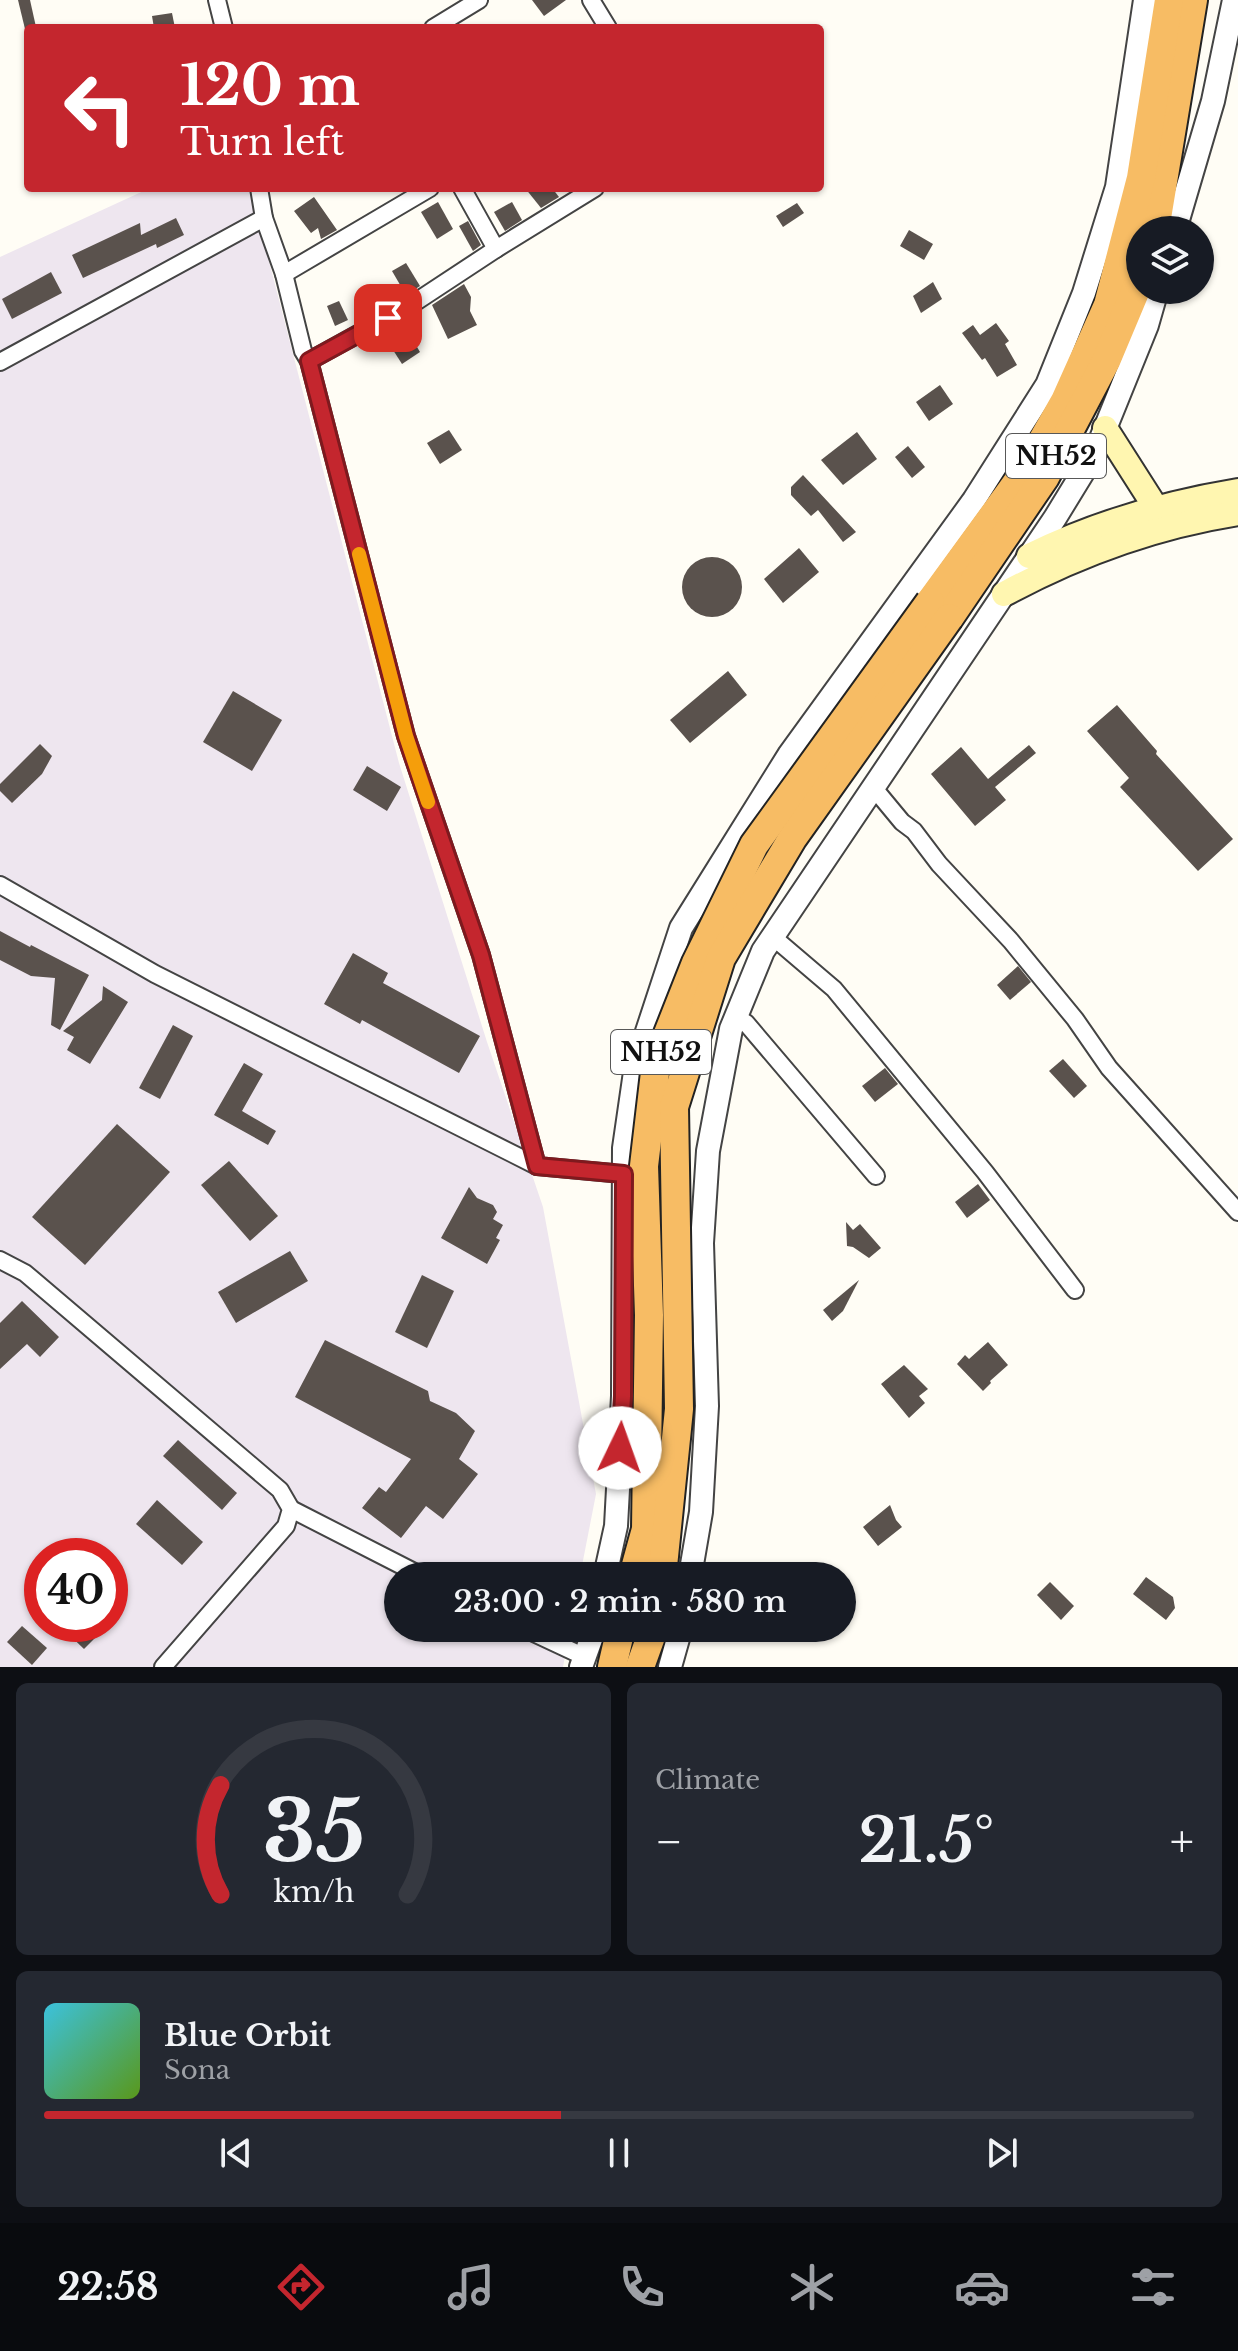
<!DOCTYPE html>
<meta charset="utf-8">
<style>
:root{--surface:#171b24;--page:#242831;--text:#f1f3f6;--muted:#9ea1a6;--line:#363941;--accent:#c4262e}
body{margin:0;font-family:"Libre Baskerville",serif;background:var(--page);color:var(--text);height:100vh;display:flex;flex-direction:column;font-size:30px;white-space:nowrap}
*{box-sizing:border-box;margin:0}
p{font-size:26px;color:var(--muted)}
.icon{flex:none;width:44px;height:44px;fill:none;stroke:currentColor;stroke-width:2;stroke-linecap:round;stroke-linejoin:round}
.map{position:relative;height:1667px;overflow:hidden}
.side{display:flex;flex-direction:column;gap:16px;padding:16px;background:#0d0f14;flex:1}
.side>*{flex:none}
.banner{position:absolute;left:24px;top:24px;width:800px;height:168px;border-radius:8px;box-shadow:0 2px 6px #0004;background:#c4262e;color:#fff;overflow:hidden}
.tools{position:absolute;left:1126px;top:216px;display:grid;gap:16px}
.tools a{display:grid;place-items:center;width:88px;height:88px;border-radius:50%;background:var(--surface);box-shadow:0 2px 6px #0004;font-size:40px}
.speed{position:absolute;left:24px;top:1538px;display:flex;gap:16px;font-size:40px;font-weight:700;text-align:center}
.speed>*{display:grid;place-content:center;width:104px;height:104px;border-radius:50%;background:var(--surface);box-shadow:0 2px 6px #0004;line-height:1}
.speed .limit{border:12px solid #d22;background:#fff;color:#111}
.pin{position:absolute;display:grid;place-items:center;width:68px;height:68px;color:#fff;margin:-34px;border-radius:16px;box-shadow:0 4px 12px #0006}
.me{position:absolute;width:88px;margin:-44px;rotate:3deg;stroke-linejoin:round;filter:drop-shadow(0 0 6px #0008)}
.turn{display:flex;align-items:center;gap:28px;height:168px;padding:0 24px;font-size:36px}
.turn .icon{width:104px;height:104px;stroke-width:2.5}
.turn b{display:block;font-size:56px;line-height:68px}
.big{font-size:60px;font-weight:600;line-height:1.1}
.side .card{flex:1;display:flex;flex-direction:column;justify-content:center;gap:12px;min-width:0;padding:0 28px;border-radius:12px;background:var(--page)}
.side .dial{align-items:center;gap:0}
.dial svg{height:208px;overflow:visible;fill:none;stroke:var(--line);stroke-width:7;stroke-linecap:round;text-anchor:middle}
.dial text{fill:var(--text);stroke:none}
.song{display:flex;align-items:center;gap:24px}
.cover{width:96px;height:96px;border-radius:12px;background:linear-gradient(135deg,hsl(190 70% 55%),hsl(90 70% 35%))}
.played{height:8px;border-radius:4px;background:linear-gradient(90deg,var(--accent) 45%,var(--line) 45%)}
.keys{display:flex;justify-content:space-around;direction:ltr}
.heat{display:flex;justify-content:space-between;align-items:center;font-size:44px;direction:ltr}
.side .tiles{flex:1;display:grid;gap:16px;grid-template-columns:1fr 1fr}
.card:last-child{grid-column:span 2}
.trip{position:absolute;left:384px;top:1562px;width:472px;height:80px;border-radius:40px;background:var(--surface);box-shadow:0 2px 6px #0004;font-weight:600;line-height:80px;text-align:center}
.dock{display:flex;height:128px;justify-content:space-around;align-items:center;background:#090b0e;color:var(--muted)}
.dock .icon{width:56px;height:56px}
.dock .selected{color:var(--accent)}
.dock b{font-size:36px;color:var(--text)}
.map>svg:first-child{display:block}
.industrial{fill:#eee6ef;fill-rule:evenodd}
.building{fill:#5a524d}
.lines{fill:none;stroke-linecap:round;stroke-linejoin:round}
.minor-casing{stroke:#444;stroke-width:20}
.tertiary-casing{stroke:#444;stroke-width:26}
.secondary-casing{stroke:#333;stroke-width:28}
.trunk-casing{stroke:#222;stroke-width:32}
.minor{stroke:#fff;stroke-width:16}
.tertiary{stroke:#fff;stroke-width:22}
.secondary{stroke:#fff6b0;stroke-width:24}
.trunk{stroke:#f7bc64;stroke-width:28}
.trunk-bridge-casing{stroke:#222;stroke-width:32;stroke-linecap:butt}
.trunk-bridge{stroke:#f7bc64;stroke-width:28}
.route-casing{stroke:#7f191e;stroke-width:20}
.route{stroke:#c4262e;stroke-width:14}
.slow{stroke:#f59e0b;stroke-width:14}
.labels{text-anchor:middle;stroke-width:8;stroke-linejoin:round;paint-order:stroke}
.shield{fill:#fff;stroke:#585858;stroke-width:2}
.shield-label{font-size:26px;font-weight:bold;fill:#111}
</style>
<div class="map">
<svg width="1238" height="1667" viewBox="0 0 1238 1667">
<rect width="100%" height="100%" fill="#fffdf5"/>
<!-- industrial -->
<path class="industrial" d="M150,188H250L399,763L487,1042L543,1207L596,1494L580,1576H398V1628H570L563,1667H0V257ZM42,1556H110V1624H42Z"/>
<!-- building -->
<g class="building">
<path d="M18,0H30L36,27L25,29Z"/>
<path d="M532,0H566L544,16Z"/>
<path d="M172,13L175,28H154L152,16Z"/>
<path d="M525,188H552L559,197L541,208Z"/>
<path d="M314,197L337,230L321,239L318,228L311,233L294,211Z"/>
<path d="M438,202L453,229L437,239L421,212Z"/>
<path d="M512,202L522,220L505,231L494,212Z"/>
<path d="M797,203L804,213L783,227L776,216Z"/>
<path d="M176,218L184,235L157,248L156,244L83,278L72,255L140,223L141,235Z"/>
<path d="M468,221L481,245L473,251L459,226Z"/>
<path d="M909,230L933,244L924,260L900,246Z"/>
<path d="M406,263L420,286L406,295L392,271Z"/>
<path d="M51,272L62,293L12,319L2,299Z"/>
<path d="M933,282L942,299L921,313L913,296Z"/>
<path d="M464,284L471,297L470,311L477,325L448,339L432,305Z"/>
<path d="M339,301L348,320L335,326L327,306Z"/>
<path d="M996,323L1009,341L1005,344L1017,365L997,377L985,358L982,360L962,333L973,325L980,335Z"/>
<path d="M405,327L420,352L402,364L386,339Z"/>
<path d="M940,385L953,404L929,421L916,402Z"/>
<path d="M449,430L462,450L440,464L427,443Z"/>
<path d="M857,432L877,459L843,485L821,460Z"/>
<path d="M908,446L925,467L912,478L895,457Z"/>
<path d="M803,475L856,532L843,542L818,510L811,516L791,495V487Z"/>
<path d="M799,548L819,572L783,603L764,579Z"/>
<circle cx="712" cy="587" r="30"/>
<path d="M728,671L747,695L690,743L670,720Z"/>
<path d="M233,691L282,720L252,771L203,742Z"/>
<path d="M1117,705L1157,751L1156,754L1233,839L1198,871L1120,787L1129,778L1087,731Z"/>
<path d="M40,744L52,756L42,774L12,803L0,791V784Z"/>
<path d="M1029,745L1036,753L995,787L1006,800L975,826L931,774L961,747L988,779Z"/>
<path d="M367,766L401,787L387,811L353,790Z"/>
<path d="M0,931L30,947L31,945L89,975L60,1030L51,1025L55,978L31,976L0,960Z"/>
<path d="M353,953L388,973L383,983L480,1036L459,1073L362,1020L360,1024L324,1004Z"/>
<path d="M1018,966L1031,982L1010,1000L997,985Z"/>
<path d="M103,986L128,1002L90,1064L67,1050L74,1037L63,1031L102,1000Z"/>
<path d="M173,1025L193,1036L160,1099L139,1088Z"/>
<path d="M1063,1059L1087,1086L1074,1098L1049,1071Z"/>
<path d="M244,1063L263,1074L242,1111L276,1131L268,1145L214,1115Z"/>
<path d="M885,1068L898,1084L875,1102L862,1086Z"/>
<path d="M117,1124L170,1172L85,1265L32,1217Z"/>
<path d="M229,1161L278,1216L250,1241L201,1185Z"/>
<path d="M978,1184L990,1200L967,1218L955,1202Z"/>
<path d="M469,1187L477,1198L493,1205L497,1212L493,1219L503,1225L496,1238L500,1240L487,1264L441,1238Z"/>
<path d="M846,1222L853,1230L860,1224L881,1248L869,1258L853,1247L847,1246Z"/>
<path d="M290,1251L308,1281L236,1323L218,1292Z"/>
<path d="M422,1275L454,1291L427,1348L395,1332Z"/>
<path d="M859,1280L843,1311L832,1321L823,1310Z"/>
<path d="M22,1301L59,1337L40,1357L27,1344L0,1369V1323Z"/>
<path d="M325,1340L428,1391L430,1401L456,1413L475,1431L459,1459L478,1474L443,1519L426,1506L401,1538L362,1508L379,1487L386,1492L411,1459L295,1397Z"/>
<path d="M988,1342L1008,1365L990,1381L991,1383L983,1391L957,1364L965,1355L969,1359Z"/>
<path d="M904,1365L928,1389L919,1396L925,1403L909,1418L881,1384Z"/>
<path d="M178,1440L237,1493L222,1510L163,1456Z"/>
<path d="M157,1500L203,1542L182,1565L136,1524Z"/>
<path d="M890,1505L896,1520L902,1527L878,1546L863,1527Z"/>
<path d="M1146,1577L1173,1597L1175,1608L1166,1620L1133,1594Z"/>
<path d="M1050,1582L1074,1606L1061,1620L1037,1595Z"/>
<path d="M58,1624H91L100,1633L84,1649Z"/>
<path d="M22,1626L47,1648L32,1665L7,1642Z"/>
</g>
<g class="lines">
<defs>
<g id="minor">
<path d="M217,0L224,28"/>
<path d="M591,0L608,28"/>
<path d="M433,28L479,0"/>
<path d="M259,188L264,218L284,274L303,351L309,361L406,736L481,955L537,1166"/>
<path d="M462,188L496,249"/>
<path d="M284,274L430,188"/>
<path d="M309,361L414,303L496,249L595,188"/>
<path d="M0,362L264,218"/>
<path d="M873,787L902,822L914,831L939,864L1011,941L1075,1019L1109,1068L1238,1212"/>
<path d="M0,885L155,974L537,1166L633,1175"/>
<path d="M773,937L834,989L985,1172L1075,1290"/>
<path d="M737,1014V1018L746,1023L876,1176"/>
<path d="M0,1260L25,1273L280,1490L291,1509L286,1526L163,1667"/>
<path d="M291,1509L422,1576"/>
<path d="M523,1628L585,1657"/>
</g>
<g id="tertiary">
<path d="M1175,230L1213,101L1234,0"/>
<path d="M605,1576L616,1526L623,1396L624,1148L636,1065L681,928L789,755L974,500L1047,385L1084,293L1117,187L1145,0"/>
<path d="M690,1576L701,1512L707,1406L702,1243L708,1151L731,1029L763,951L1055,518L1096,451L1147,325L1157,290"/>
<path d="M581,1667L595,1628"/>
<path d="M670,1667L681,1628"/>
</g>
<g id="secondary">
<path d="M1105,428L1156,508L1161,519"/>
<path d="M1029,556C1096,523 1165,503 1238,491"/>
<path d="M1004,594C1078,554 1155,526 1238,513"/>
</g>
<g id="trunk">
<path d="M1155,230L1193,0"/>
<path d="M930,602L1024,473L1065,401L1108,305L1141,178L1169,0"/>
<path d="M949,618L1045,477L1106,361L1140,280"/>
<path d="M612,1667L621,1628"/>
<path d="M640,1667L654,1628"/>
</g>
</defs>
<!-- minor casing -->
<use href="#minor" class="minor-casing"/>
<!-- tertiary casing -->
<use href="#tertiary" class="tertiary-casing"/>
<!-- secondary casing -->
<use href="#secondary" class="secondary-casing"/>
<!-- trunk casing -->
<use href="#trunk" class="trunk-casing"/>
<!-- minor -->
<use href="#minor" class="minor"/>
<!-- tertiary -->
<use href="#tertiary" class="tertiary"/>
<!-- secondary -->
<use href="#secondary" class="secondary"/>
<!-- trunk -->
<use href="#trunk" class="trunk"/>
<defs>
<g id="trunk-bridge">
<path d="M633,1576L646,1529L649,1315L644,1166L656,1064L696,963L754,845L930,602"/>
<path d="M662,1576L679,1409L674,1107L721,958L792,839L949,618"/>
</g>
</defs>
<!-- trunk-bridge casing -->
<use href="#trunk-bridge" class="trunk-bridge-casing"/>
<!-- trunk-bridge -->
<use href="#trunk-bridge" class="trunk-bridge"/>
</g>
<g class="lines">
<defs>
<path id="route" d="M388,318L309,361L406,736L481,955L537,1166L624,1174L623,1396L620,1448"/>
</defs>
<!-- route casing -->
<use href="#route" class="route-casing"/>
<!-- route -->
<use href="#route" class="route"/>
<!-- slow -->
<path class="slow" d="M359,554L406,736L428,802"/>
</g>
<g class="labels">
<!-- shield labels -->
<g class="shield">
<rect x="1006" y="434" width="100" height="44" rx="6"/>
<rect x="611" y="1030" width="100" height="44" rx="6"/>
</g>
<g class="shield-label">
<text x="1056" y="465">NH52</text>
<text x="661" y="1061">NH52</text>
</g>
</g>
</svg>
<div class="tools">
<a><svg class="icon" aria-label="layers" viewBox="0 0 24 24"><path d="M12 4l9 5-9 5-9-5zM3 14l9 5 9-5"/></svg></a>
</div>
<div class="speed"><div class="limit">40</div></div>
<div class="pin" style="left:388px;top:318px;background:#d93025"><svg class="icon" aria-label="arrive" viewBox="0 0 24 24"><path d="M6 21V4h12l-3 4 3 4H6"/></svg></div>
<svg class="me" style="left:620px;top:1448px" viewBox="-20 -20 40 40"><circle r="19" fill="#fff"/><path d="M0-13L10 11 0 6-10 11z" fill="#c4262e"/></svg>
<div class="trip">23:00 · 2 min · 580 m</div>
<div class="banner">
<div class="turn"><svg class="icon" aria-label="left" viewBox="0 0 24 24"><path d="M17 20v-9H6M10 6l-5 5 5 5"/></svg><div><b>120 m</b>Turn left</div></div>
</div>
</div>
<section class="side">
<div class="tiles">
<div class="card dial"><svg viewBox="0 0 100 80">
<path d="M14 69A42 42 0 1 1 86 69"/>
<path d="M14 69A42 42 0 0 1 14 27" stroke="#c4262e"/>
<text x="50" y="56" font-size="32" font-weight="700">35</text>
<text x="50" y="72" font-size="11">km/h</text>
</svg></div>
<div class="card"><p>Climate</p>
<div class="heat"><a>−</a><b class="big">21.5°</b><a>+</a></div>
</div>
<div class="card">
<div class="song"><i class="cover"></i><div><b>Blue Orbit</b><p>Sona</p></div></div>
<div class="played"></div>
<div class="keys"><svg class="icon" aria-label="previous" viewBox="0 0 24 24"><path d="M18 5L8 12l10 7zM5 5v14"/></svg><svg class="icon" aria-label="pause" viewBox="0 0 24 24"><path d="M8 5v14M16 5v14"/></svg><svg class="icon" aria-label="next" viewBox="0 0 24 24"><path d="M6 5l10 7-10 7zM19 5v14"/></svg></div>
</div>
</div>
</section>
<nav class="dock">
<b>22:58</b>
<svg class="icon selected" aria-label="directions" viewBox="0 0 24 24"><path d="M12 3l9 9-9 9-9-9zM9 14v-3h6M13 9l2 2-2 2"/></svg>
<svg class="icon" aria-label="music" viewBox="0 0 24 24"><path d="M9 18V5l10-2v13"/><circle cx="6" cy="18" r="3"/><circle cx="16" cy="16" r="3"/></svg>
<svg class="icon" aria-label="phone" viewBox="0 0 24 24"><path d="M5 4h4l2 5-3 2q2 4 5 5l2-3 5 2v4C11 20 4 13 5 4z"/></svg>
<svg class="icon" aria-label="climate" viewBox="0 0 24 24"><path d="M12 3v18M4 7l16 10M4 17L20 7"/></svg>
<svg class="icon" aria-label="car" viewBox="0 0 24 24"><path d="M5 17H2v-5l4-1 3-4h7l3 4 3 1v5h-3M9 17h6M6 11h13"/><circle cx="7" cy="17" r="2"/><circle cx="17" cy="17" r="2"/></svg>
<svg class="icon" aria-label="filters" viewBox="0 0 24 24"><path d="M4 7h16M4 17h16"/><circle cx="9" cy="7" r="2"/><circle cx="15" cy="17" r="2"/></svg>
</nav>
